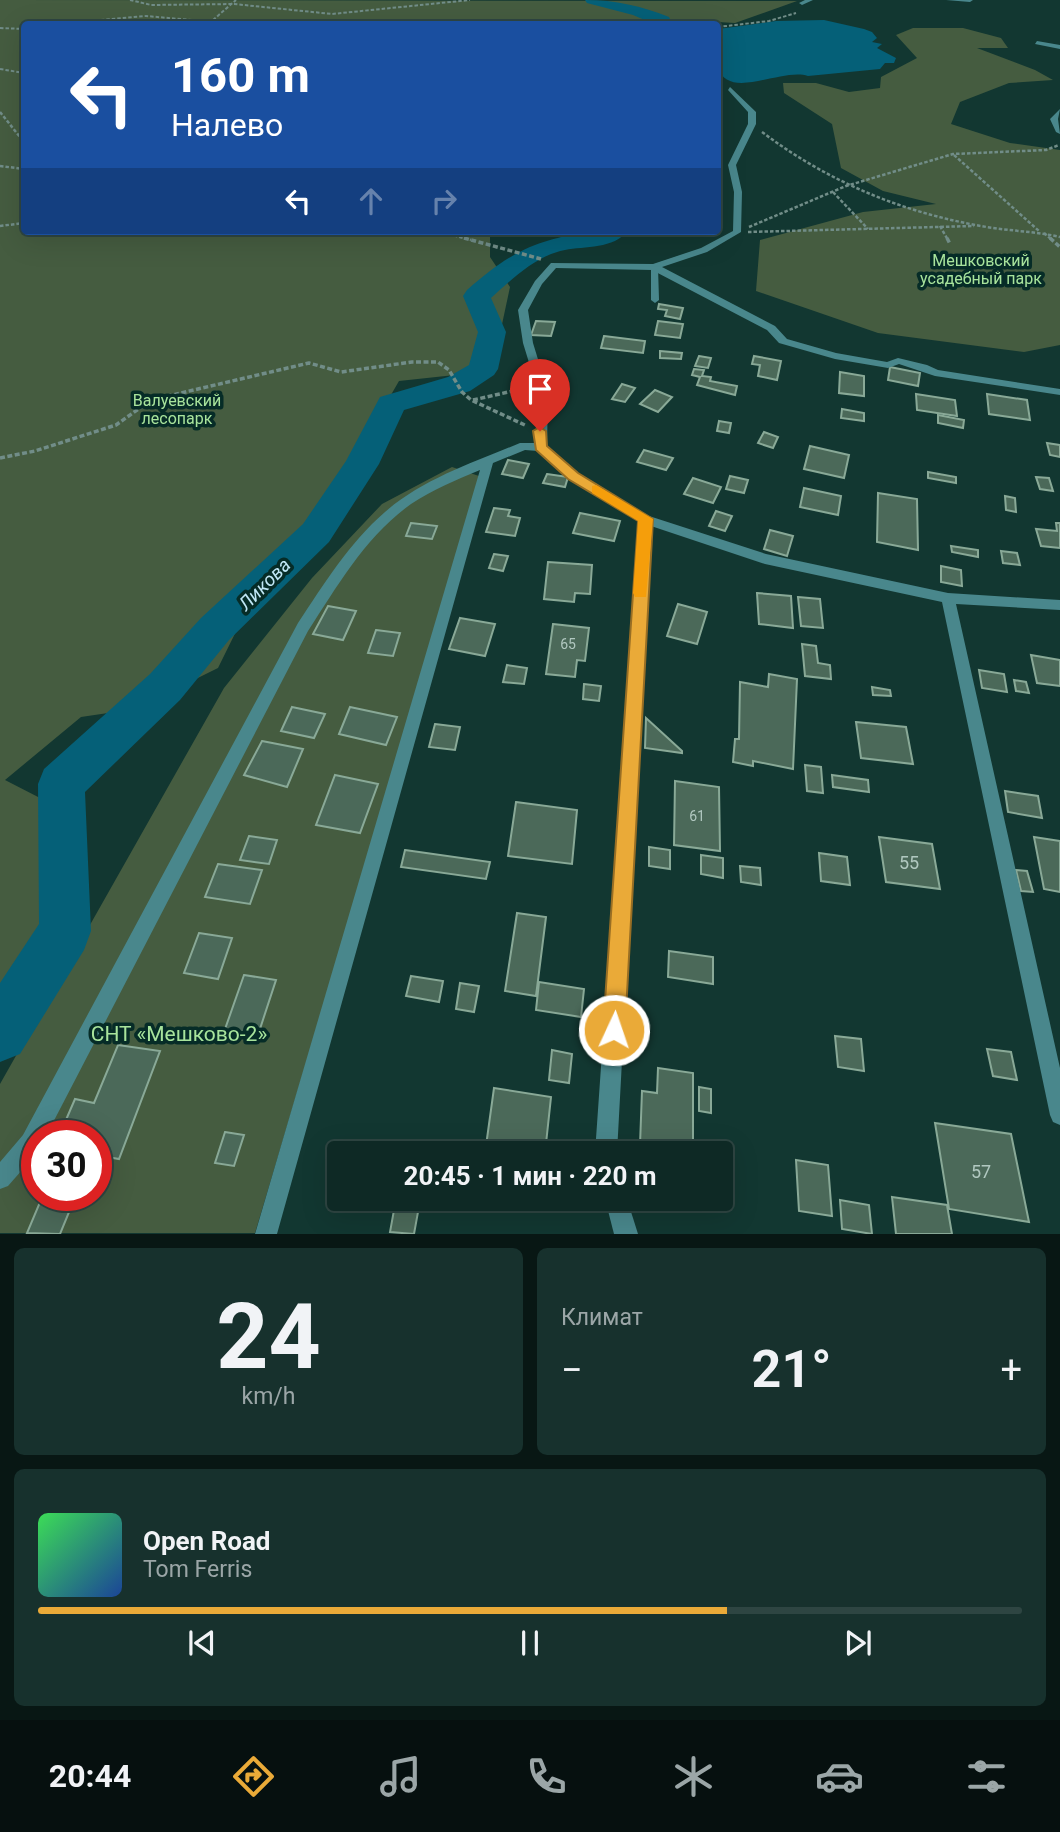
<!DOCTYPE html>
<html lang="ru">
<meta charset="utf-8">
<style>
:root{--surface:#0e2925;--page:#17312d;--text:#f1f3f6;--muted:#9ba6a7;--line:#2e4542;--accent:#eaaa38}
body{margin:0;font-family:Roboto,sans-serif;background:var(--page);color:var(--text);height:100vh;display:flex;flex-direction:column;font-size:26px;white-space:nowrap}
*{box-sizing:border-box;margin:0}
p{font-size:23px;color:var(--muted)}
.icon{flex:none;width:38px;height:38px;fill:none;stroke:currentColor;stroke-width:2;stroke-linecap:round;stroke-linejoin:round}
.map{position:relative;height:1234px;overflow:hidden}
.sheet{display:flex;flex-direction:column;gap:14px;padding:14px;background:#081714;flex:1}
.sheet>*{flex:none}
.top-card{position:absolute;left:21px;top:21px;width:700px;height:214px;border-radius:7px;box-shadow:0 7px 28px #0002,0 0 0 2px var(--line);background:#1a4fa0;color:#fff;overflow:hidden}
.speed{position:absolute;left:21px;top:1120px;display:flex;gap:14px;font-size:35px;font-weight:700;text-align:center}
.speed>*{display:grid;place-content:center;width:91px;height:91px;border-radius:50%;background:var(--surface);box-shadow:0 7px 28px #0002,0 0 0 2px var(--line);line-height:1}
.speed .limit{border:10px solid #d22;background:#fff;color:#111}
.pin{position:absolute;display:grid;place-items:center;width:60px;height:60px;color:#fff;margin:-72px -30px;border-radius:50% 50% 50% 0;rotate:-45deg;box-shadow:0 0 7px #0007}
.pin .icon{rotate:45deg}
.me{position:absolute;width:77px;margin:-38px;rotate:3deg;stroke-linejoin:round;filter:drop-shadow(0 0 5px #0008)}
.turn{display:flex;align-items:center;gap:24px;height:147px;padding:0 35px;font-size:32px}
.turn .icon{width:91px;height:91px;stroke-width:2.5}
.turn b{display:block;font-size:49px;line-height:60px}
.lanes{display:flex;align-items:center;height:66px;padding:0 35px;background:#0003;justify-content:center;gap:35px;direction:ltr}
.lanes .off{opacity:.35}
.big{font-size:52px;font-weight:700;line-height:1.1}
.sheet .card{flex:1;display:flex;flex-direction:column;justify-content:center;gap:10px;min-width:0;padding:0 24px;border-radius:10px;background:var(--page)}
.sheet .dial{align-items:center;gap:0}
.dial b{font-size:91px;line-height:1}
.song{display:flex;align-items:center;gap:21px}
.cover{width:84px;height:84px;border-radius:10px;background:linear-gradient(135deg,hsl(130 70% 55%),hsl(220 70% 35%))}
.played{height:7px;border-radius:4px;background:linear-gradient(90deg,var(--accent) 70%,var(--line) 70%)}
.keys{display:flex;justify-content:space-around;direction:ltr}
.heat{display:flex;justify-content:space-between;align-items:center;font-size:38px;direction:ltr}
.sheet .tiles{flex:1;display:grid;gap:14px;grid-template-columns:1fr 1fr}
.card:last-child{grid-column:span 2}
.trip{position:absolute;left:327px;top:1141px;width:406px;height:70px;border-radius:7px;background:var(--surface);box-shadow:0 7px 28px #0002,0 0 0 2px var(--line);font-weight:700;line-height:70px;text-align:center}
.menu{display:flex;height:112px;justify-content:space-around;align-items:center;background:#06100f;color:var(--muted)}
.menu .icon{width:49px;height:49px}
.menu .selected{color:var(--accent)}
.menu b{font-size:32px;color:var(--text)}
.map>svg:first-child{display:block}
.green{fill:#455c40;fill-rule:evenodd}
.water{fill:#056078}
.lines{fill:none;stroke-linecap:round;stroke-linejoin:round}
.river{fill:#056078;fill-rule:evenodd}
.building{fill:#4b6959;stroke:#89a997;stroke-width:2}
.path-far2{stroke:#718d88;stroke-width:2;stroke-dasharray:3.5 2;stroke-linecap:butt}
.path-far1{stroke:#718d88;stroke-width:2.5;stroke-dasharray:3.5 2;stroke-linecap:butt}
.path{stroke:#718d88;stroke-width:3.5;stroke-dasharray:5 2.5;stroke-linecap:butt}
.lane{fill:#49878c;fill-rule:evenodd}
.street{fill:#49878c;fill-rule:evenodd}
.route{fill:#eaaa38;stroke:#986e24;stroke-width:2}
.slow{fill:#f59e0b}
.labels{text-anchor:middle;stroke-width:7;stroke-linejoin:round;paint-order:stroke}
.number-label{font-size:14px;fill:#b1c8c0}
.far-park-label{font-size:16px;fill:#a8e49c;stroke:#062c27}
.near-number-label{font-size:18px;fill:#b1c8c0}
.water-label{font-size:19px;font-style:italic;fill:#c0e7f6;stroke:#062c27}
.near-park-label{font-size:21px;fill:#a8e49c;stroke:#062c27}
</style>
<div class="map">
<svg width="1060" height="1234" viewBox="0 0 1060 1234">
<rect width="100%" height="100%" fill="#123731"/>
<!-- green -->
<g class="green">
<path d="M0,0L797,1L735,23L700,21V24H24V231H490V257L510,287L492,371L399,381L373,426L343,489L261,581L218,668L135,709L81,717L5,780L77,817L68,951L0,1003Z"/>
<path d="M913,28H963L1001,38L1008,48H977L1035,70L1053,80L1009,83L960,102L951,124L1010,143L1060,150V345L1024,352L878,333L756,291L760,240L863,212L936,204L883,191L841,168L832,124L784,93L783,83H816L849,92L880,88L881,77L917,58L896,35Z"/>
<path d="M452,467L482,477L255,1233H0V1084L224,688L312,578L382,504ZM37,1136H96V1195H37Z"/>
</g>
<!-- water -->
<path class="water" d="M824,20L864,29L872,32L877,38L872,42L882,44L877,48L896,58L894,63H885L880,69L808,76C782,67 728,102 718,67C715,56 717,40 718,29L776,21Z"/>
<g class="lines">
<!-- river -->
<g class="river">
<path d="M585,0C616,0 641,6 669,17L671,21L670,24H654L633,15L587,3Z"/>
<path d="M593,231H627C615,249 584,246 565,250C537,255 512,279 491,298L506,332L498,369L494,375L470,391L404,410L379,464L329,542L229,640L180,700L85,792L91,931L84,950L20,1054L0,1062V983L39,924L38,784L44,769L150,674L201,618L303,524L346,461L380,397L448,377L469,365L478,332L463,296L467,290C512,251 535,240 593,231Z"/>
</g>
</g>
<!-- building -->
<g class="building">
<path d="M659,304L683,308L680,319L665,316L667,310L658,309Z"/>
<path d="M536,321L555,322L551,336L531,335Z"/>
<path d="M658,321L683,324L680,338L655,335Z"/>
<path d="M604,336L645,341L643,353L601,348Z"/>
<path d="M660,351L682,353L681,359L660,358Z"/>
<path d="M699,356L711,358L708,368L695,366Z"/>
<path d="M754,356L781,361L777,380L758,376L760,365L752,364Z"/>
<path d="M890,367L920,373L918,386L888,380Z"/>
<path d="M694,369L704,370L702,376L711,377L710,381L737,386L735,395L697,385L700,377L692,375Z"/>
<path d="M840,372L864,376V396L839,393Z"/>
<path d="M622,384L635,388L625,402L612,399Z"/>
<path d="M655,390L672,397L658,412L640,404Z"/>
<path d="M916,394L955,400L957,416L917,410Z"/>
<path d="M987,394L1027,400L1030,420L989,414Z"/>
<path d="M842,409L864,413V421L841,418Z"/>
<path d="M938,415L964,420L963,428L938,423Z"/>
<path d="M719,421L731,423L729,433L717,431Z"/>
<path d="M764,432L778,437L773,448L758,443Z"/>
<path d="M1047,443L1060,445V457L1050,455Z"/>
<path d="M810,446L849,455L844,478L804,469Z"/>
<path d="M644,450L673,458L666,470L637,462Z"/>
<path d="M508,460L529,464L523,478L502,474Z"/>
<path d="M928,472L956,477V483L928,478Z"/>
<path d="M547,474L568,477L565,487L543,483Z"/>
<path d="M730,476L748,480L744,493L726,489Z"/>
<path d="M1036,477L1049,478L1053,491L1040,489Z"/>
<path d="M693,478L721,487L713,503L684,494Z"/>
<path d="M804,488L841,496L838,515L800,507Z"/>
<path d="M878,493L917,499L918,550L877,542Z"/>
<path d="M1005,496L1015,498L1016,512L1006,510Z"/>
<path d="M494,508L510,510L508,516L520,518L515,536L486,532Z"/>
<path d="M716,511L732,516L725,531L709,526Z"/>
<path d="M580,513L620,521L614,541L573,533Z"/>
<path d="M411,523L437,526L432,539L406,536Z"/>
<path d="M1056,523H1060V548L1041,546L1036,529L1057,531Z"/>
<path d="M770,530L793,536L787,556L764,549Z"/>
<path d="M951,546L978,550V557L952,552Z"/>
<path d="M1001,551L1017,553L1020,565L1003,563Z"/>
<path d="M494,554L508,556L503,571L489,568Z"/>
<path d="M548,562L592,565L590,594L575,593L574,602L544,599Z"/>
<path d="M941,566L961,570L962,586L941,582Z"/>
<path d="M757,593L791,596L793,628L759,624Z"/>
<path d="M798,597L820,599L823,628L801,626Z"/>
<path d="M678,604L707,612L697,644L667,636Z"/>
<path d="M328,606L356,611L343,640L313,634Z"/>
<path d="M460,618L495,624L485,656L449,649Z"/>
<path d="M553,624L589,628L585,661L577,660L575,677L546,674Z"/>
<path d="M376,630L400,633L393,656L368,653Z"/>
<path d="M802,644L816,646L818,663L830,665L831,679L805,676Z"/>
<path d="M1031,655L1060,660V686L1037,683Z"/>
<path d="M507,665L527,668L524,684L503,682Z"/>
<path d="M979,670L1004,674L1007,692L982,688Z"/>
<path d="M769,674L797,679L793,769L753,761V766L733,762L735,739H739L740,682L768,687Z"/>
<path d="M1014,680L1026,682L1029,693L1016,691Z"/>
<path d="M584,684L601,686L599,701L583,699Z"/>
<path d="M872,687L890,690L891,696L873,695Z"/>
<path d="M292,707L325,714L314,738L281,731Z"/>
<path d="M350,707L397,717L386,745L339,734Z"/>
<path d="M646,718L682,751V753L645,748Z"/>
<path d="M856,722L906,727L913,764L861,758Z"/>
<path d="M435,724L460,727L455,750L429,747Z"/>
<path d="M262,741L303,749L287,787L244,775Z"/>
<path d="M805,765L821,767L823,793L807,791Z"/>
<path d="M335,775L378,784L360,833L316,825Z"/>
<path d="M832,775L868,780L869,792L833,787Z"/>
<path d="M675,781L719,787L720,851L674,845Z"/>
<path d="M1005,791L1038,796L1042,818L1008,812Z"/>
<path d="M516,802L577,810L572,864L508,856Z"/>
<path d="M249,836L277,840L269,864L240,860Z"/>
<path d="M879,837L932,844L940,889L886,882Z"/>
<path d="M1034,837L1060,841V892L1044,889Z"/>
<path d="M649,847L670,850V869L649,866Z"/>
<path d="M405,850L490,862L486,879L401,867Z"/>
<path d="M819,853L847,857L850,885L821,881Z"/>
<path d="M701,855L723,858V878L701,874Z"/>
<path d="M218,864L262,870L250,904L205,897Z"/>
<path d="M740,866L760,868L761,885L741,882Z"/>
<path d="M1016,870L1027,871L1033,892L1021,891Z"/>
<path d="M517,913L546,917L536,996L505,991Z"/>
<path d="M199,933L232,938L218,979L184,973Z"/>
<path d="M669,951L713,957V984L668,977Z"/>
<path d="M244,975L276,980L257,1038L224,1032Z"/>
<path d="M411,976L443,981L439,1002L406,996Z"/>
<path d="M539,982L584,989L581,1017L536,1010Z"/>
<path d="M460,983L479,986L474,1012L456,1009Z"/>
<path d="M835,1036L861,1039L864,1071L838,1067Z"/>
<path d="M118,1045L160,1051L119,1159L96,1155V1136H59L75,1099L94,1103Z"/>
<path d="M987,1049L1011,1052L1017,1080L993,1076Z"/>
<path d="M552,1050L572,1054L569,1083L549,1080Z"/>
<path d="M658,1068L693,1073V1153L640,1145L642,1091L657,1093Z"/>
<path d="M699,1087L711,1089V1113L699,1111Z"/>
<path d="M494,1088L551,1097L545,1153H485Z"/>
<path d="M935,1123L1011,1134L1029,1222L949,1209Z"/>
<path d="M225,1132L244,1135L234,1166L215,1163Z"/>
<path d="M796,1160L828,1165L832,1216L799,1211Z"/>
<path d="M43,1195L74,1200L60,1234L27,1233Z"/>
<path d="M892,1197L947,1205L952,1234H896Z"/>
<path d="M396,1199L420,1201L414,1234L390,1232Z"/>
<path d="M840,1200L869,1205L872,1234L842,1229Z"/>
</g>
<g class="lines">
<!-- path-far2 -->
<g class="path-far2">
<path d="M130,0L151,5L234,4L332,14L470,0"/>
<path d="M213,20L236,0"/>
<path d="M57,24L146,16L236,24"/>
<path d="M718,27L769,21L796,13"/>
<path d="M0,28L24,29"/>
<path d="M0,69L24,73"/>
</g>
<!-- path-far1 -->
<g class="path-far1">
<path d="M0,112L24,142"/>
<path d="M762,132C827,181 901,212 981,226C1007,231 1034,231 1060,237"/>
<path d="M954,155L1039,231"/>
<path d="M0,166L24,169"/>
<path d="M833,192L868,229"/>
<path d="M0,226L24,223"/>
<path d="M940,226L948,240"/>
<path d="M749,227L846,186L953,154L1046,150L1059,145"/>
<path d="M427,231H438L471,240"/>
<path d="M748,232L974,226"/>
<path d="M1044,233L1052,240"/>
</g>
<!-- path -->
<g class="path">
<path d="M464,238L541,259"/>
<path d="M947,238L950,244"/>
<path d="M1050,238L1060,247"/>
<path d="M473,400L526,388"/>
<path d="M0,458L35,451L116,425L151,400L309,363L341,372L412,362H438L449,370L462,392L471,400L527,426"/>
</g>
<!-- lane -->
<path class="lane" d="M651,265L658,267L659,300L655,303L651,300Z"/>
<!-- street -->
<g class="street">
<path d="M805,0H813L802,5L799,3Z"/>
<path d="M946,0H973L970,2Z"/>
<path d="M1037,41L1060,45V49L1035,44Z"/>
<path d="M730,87L756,112V124L736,165L742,192L741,232L707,252L662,267L775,326L787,339L836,353L887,362L898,358L927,365L938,370L1060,389V395L935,376L899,364L888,368L835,359L779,343L767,330L652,270L556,268L542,284L528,310L533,343L548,392L547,446L577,473L649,516L766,554L948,593L1060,600V610L956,604L1060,1068V1125L1053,1122L1050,1115L942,602L765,564L651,526L617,1153H595L639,521L569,479L538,451L525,450L493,463L277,1234H255L480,470C456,480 432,490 411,504C366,536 338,585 308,631L46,1136H37V1153L8,1186L0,1189V1162L23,1135L298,623C324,584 349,543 385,512C423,479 474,462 520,443H535L538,392L523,343L518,310L535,281L551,263L653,264L701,248L733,231L734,192L728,165L748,124V112L728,90Z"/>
<path d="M1060,109L1058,119L1060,134L1056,132L1050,119Z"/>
<path d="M605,1199H627L638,1234H614Z"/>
</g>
</g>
<!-- route -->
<path class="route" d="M540,427L546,431L547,446L578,473L653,519L625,1030L622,1038L614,1041L606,1038L603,1030L638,521L568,479L536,450L533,431Z"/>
<!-- slow -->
<path class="slow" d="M596,485L653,519L646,597H635L633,593L638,521L592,493V486Z"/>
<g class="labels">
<!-- number labels -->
<g class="number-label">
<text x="568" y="649">65</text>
<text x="697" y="821">61</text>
</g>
<!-- far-park labels -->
<g class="far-park-label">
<text x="981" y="266">Мешковский<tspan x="981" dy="18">усадебный парк</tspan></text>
<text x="177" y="406">Валуевский<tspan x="177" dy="18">лесопарк</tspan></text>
</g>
<!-- near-number labels -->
<g class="near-number-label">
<text x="909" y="869">55</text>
<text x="981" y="1178">57</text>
</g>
<!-- water labels -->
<g class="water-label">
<text transform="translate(264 584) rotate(-45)" y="7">Ликова</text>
</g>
<!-- near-park labels -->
<g class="near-park-label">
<text x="179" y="1041">СНТ «Мешково-2»</text>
</g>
</g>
</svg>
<div class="speed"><div class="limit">30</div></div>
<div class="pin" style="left:540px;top:431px;background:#d93025"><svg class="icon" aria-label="arrive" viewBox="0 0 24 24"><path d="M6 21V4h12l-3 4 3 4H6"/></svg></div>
<svg class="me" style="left:614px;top:1030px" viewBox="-20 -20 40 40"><circle r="17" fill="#eaaa38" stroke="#fff" stroke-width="3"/><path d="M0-11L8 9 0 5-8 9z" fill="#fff"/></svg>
<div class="trip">20:45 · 1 мин · 220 m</div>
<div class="top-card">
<div class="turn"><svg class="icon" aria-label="left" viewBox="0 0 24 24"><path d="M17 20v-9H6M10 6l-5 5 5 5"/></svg><div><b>160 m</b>Налево</div></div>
<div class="lanes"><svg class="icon" aria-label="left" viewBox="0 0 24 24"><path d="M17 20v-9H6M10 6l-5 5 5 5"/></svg><svg class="icon off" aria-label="ahead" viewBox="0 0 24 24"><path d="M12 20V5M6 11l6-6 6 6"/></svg><svg class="icon off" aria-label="right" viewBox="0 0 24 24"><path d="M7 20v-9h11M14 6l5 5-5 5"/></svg></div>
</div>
</div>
<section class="sheet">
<div class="tiles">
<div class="card dial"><b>24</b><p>km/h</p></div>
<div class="card"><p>Климат</p>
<div class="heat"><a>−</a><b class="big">21°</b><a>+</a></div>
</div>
<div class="card">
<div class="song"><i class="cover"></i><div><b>Open Road</b><p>Tom Ferris</p></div></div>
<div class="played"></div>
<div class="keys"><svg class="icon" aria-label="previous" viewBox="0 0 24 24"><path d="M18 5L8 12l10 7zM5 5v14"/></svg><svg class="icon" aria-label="pause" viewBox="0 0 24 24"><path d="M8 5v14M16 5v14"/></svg><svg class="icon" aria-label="next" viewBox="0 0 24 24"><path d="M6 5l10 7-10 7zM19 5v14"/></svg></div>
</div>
</div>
</section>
<nav class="menu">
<b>20:44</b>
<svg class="icon selected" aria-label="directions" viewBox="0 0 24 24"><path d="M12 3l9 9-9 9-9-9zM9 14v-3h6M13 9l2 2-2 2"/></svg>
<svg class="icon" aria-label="music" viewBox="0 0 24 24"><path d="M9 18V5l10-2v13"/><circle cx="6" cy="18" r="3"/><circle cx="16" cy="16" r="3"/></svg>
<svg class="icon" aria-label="phone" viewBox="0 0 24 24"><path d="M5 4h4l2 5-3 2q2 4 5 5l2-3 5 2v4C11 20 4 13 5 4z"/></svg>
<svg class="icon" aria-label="climate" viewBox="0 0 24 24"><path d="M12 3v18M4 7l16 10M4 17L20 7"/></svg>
<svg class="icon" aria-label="car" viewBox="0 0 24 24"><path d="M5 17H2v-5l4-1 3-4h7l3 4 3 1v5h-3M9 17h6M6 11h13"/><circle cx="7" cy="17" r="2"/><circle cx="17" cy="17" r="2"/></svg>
<svg class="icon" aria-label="filters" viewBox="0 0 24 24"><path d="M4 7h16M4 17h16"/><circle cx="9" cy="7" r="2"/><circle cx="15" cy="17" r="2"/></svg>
</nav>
